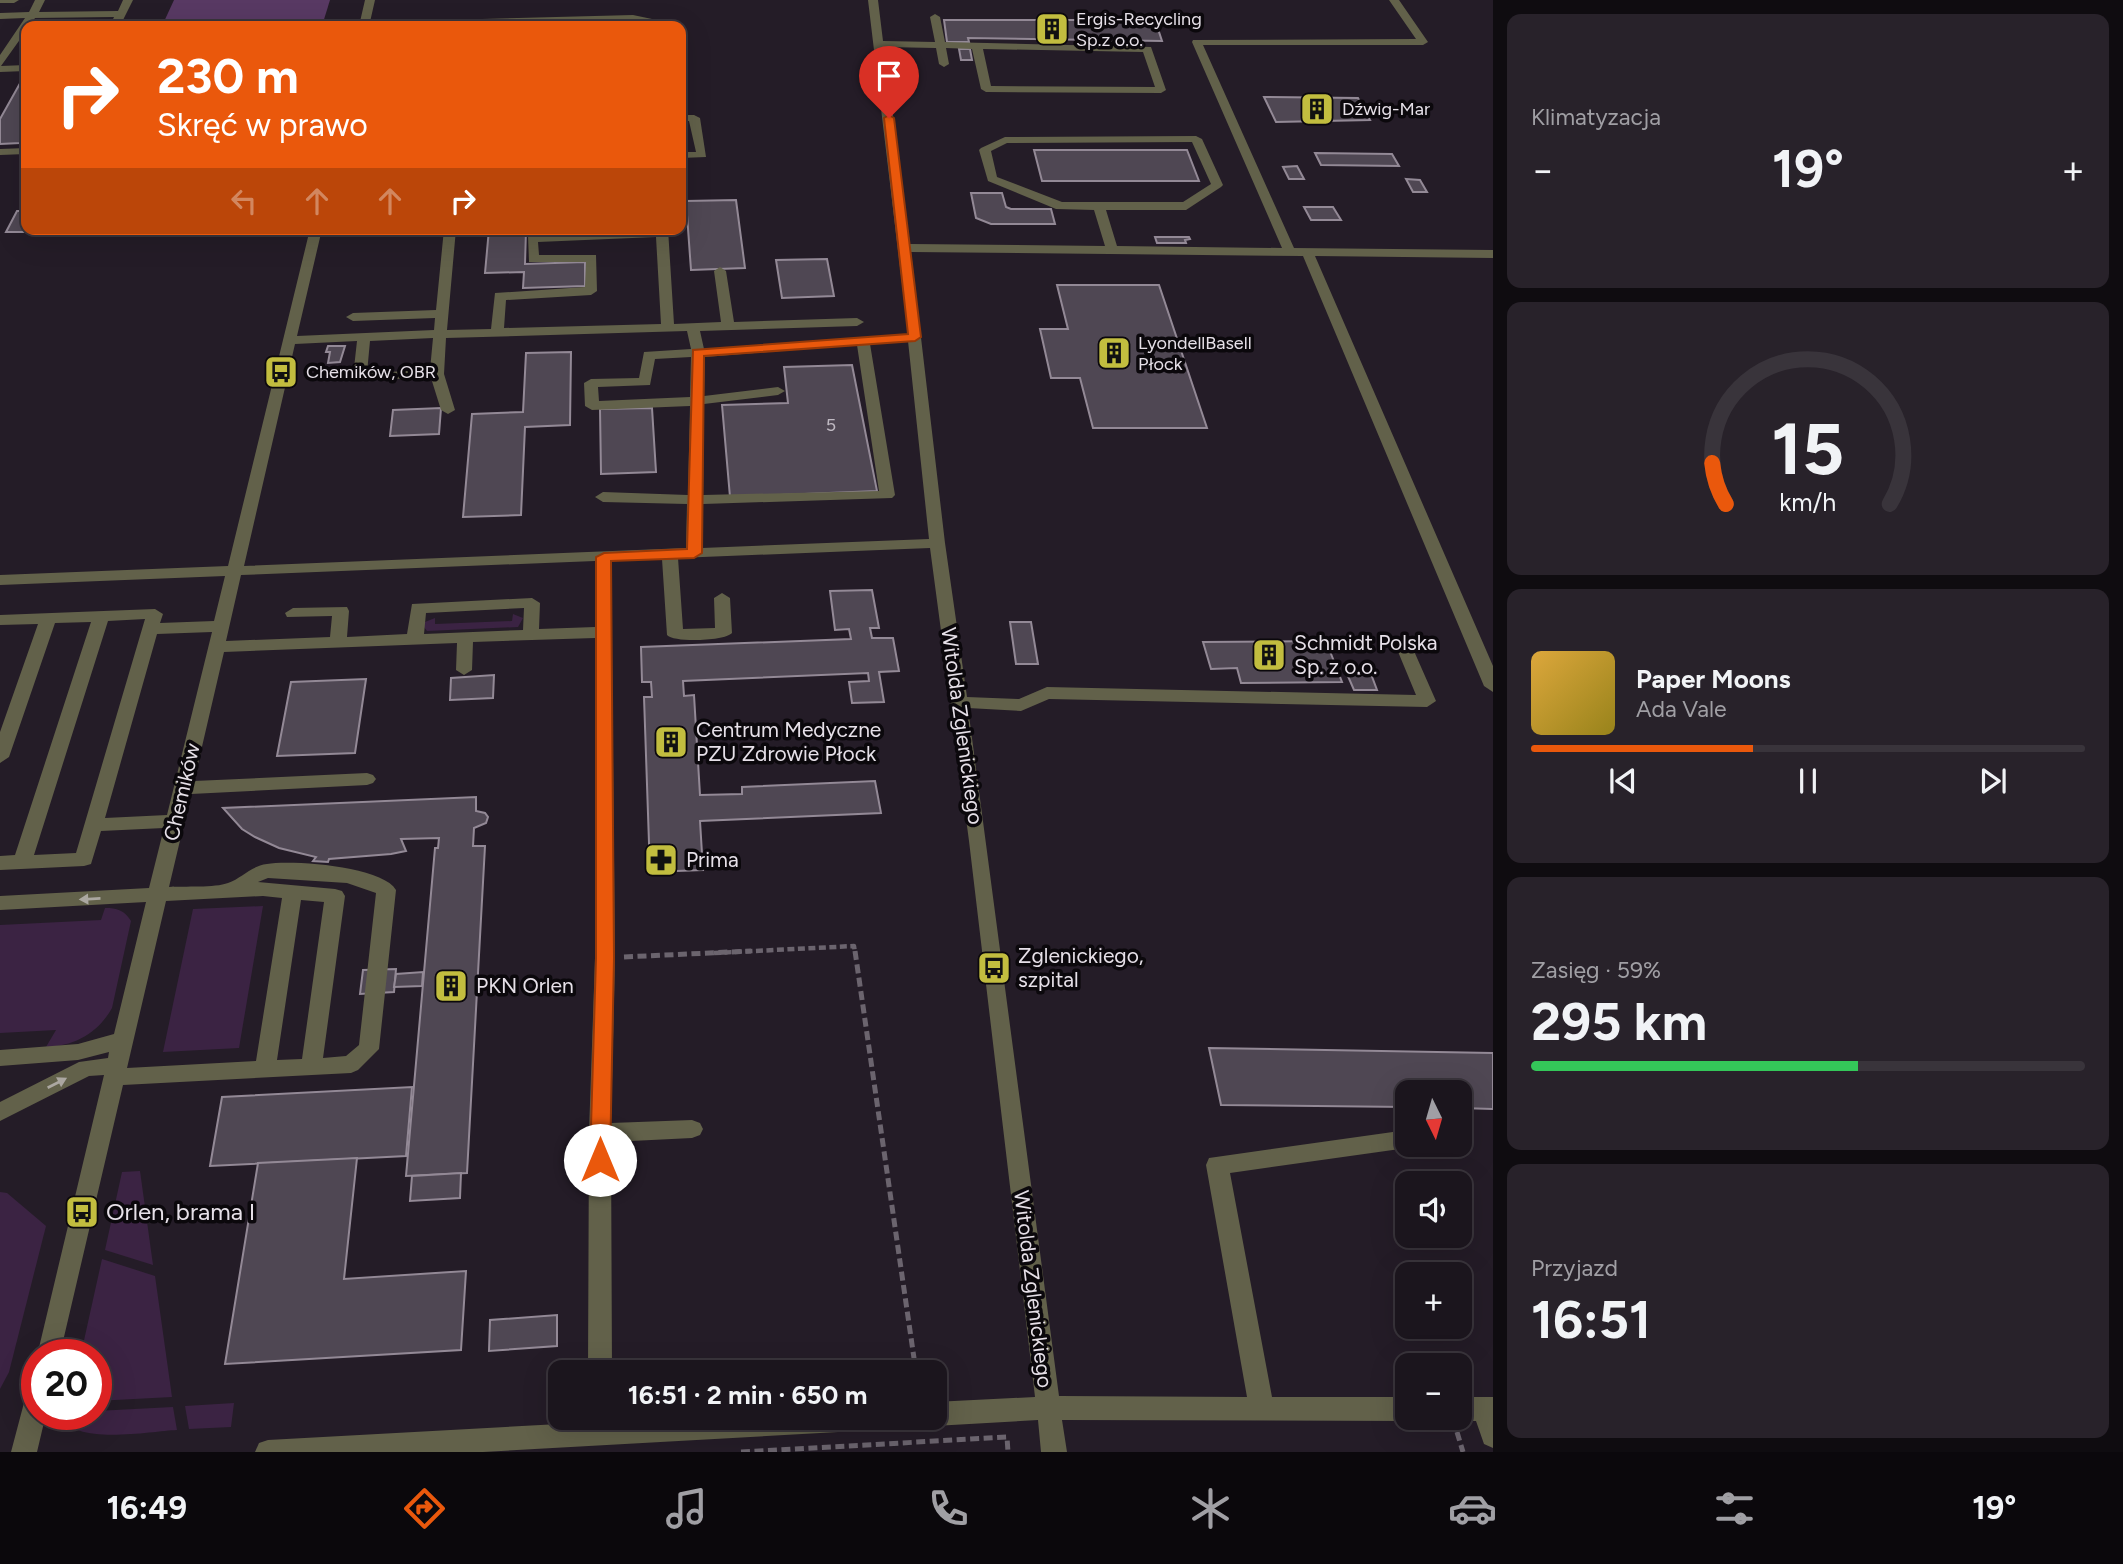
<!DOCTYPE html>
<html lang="pl">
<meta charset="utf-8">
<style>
:root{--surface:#1b151d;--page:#28222a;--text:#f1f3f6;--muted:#a09fa4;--line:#39343b;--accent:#ea580c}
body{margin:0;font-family:Figtree,sans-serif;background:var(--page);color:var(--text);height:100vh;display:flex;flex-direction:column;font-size:26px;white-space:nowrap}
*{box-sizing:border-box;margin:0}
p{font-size:23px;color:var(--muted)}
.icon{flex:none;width:38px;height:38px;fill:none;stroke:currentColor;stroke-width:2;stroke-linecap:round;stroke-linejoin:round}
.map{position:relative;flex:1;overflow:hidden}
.side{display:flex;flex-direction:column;gap:14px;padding:14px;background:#0f0c10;width:630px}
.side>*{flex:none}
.top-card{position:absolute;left:21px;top:21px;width:665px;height:214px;border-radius:14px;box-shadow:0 7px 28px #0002,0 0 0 2px var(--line);background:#ea580c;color:#fff;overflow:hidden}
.needle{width:46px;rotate:175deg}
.fabs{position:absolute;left:1395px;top:1080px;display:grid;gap:14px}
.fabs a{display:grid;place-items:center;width:77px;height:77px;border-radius:14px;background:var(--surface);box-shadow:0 7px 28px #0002,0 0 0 2px var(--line);font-size:35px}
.speed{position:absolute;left:21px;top:1339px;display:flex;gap:14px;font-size:35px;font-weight:700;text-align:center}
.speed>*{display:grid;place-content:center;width:91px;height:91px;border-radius:50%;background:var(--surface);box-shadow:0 7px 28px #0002,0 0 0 2px var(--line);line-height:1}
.speed .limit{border:10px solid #d22;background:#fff;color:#111}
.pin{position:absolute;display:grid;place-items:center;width:60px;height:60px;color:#fff;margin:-72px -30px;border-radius:50% 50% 50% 0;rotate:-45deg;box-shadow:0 0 7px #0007}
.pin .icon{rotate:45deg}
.me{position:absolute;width:77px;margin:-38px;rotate:0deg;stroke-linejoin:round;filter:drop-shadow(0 0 5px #0008)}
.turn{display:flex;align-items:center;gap:24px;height:147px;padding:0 21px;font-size:32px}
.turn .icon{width:91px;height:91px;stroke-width:2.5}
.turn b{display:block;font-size:49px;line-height:60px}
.lanes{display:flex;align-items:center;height:66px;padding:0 21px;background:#0003;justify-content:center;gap:35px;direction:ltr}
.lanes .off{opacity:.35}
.big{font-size:52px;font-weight:700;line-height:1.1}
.side .card{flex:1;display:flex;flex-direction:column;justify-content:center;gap:10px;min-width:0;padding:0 24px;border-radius:14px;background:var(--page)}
.side .dial{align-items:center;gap:0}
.dial svg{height:182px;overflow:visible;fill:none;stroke:var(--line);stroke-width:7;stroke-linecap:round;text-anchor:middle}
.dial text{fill:var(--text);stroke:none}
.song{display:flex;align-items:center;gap:21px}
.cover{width:84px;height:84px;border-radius:10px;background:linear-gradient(135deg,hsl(40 70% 55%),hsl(50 70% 35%))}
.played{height:7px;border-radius:4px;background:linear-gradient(90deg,var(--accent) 40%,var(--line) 40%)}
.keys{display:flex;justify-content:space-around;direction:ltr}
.heat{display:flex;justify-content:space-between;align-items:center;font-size:38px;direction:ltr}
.charge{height:10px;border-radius:5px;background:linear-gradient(90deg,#34c759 59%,var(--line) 0)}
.trip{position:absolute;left:548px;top:1360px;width:399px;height:70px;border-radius:14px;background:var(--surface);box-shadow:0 7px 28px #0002,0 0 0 2px var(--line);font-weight:700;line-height:70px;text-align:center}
.tab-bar{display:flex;height:112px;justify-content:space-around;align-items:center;background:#0b080c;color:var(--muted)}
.tab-bar .icon{width:49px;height:49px}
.tab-bar .active{color:var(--accent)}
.tab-bar b{font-size:32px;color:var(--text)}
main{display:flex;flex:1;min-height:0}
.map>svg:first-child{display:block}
.green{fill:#3b2343}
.forest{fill:#583963}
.building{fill:#4f4753;stroke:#938996;stroke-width:2}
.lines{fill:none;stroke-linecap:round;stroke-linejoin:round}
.path-far1{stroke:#6b646e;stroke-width:4.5;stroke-dasharray:7 3.5;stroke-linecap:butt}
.path{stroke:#6b646e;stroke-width:5;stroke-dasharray:9 4.5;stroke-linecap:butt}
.minor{fill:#62614a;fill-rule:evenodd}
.oneway{fill:#aba7a1}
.route{fill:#ea580c;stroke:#983908;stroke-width:2}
.labels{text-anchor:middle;stroke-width:7;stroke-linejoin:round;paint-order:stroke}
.far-poi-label{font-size:18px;fill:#e6e0e8;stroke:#0b080c;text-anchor:start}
.number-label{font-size:18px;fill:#c0bac3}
.poi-label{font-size:21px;fill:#e6e0e8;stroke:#0b080c;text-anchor:start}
.street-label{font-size:21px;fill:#e6e0e8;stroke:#0b080c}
.near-poi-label{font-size:24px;fill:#e6e0e8;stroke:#0b080c;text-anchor:start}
</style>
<main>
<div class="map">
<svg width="1493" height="1452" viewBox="0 0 1493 1452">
<rect width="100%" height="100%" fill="#241c27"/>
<!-- green -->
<g class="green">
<path d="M513,614L523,618L518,627L427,631L424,627L425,622L435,618V624L512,621Z"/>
<path d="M263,906L239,1048L163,1052L193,909Z"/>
<path d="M105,908C117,908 124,910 131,921L112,1008C98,1033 75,1046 46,1047L56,1030L0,1033V925L101,920Z"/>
<path d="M140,1171L153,1265L105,1250L122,1172Z"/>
<path d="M0,1192L7,1193L46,1226L9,1372L0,1389Z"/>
<path d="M102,1259L155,1276L172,1397L96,1401V1354H81Z"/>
<path d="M234,1403L231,1427L189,1429L185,1406Z"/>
<path d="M173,1407L177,1430C151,1431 69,1447 62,1414H96V1411Z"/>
</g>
<!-- forest -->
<path class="forest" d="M174,0H330L322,26H162Z"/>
<!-- building -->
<g class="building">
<path d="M944,20H1155L1162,41L968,38L969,42H947Z"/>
<path d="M959,49H970L972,60H961Z"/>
<path d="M23,78H26V132L20,143L0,144V119Z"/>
<path d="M1264,97L1358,98L1370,120L1276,122Z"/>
<path d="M1034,150H1187L1199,181H1042Z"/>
<path d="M1315,153L1392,154L1399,166L1321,165Z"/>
<path d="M1297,166L1304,179H1289L1283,167Z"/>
<path d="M1406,179L1420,180L1427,192H1413Z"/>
<path d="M971,193H1002L1006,207L1011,209H1051L1055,224H991L976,218Z"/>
<path d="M736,200L745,268L691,270L686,201Z"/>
<path d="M1304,207H1333L1341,220H1311Z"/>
<path d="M17,211H26V232H6Z"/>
<path d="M489,229H540L526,230L525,264L585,262V286L523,288L524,272L485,273Z"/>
<path d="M1155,237H1189L1190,239L1185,240L1186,243H1157Z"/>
<path d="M827,259L834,296L782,298L776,260Z"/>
<path d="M1057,285H1159L1207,428H1093L1080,378H1051L1040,329H1068Z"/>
<path d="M328,346H345L340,362L328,363L330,352H326Z"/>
<path d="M571,352L570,425L525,427L521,515L463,517L472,414L523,412L526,353Z"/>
<path d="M852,365L877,491L730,497L722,405L788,403L784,367Z"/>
<path d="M441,408L439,434L390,436L393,410Z"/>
<path d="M652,408L656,472L601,474L600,409Z"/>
<path d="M872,590L879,628H870L872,638H893L899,671L879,672L884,702L852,703L849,682L869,681L868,673L683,681L684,696L694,695L700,795L742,794V787L875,781L881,813L700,821L703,870L650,872L644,697H652L651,682H642L641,647L851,639L849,629L835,630L830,591Z"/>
<path d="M1010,622H1031L1038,664H1016Z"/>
<path d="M1326,641L1342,682L1241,683L1237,668L1211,669L1203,642Z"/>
<path d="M1347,674H1371L1377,690H1354Z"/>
<path d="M494,675L493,698L450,700L451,678Z"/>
<path d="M366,679L355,753L277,756L291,682Z"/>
<path d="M476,797V811L485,813L488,817L486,823L474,828L473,846H485L467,1173L406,1176L435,848H438L439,838L401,839L406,851L391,854L329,859L328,862L313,861L316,857L279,848L255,837L242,829L223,808Z"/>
<path d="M396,969L394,992L360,994L363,970Z"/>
<path d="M423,972L422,986L394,987L396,974Z"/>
<path d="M1209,1048L1493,1053V1109L1460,1108V1092H1407V1107L1221,1105Z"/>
<path d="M412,1087L406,1156L210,1166L222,1097Z"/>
<path d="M357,1158L344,1279L466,1271L461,1350L225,1364L258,1163Z"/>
<path d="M461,1173L460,1198L410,1201L412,1176Z"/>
<path d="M557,1315V1346L489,1351L490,1320Z"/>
</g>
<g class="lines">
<!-- path-far1 -->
<path class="path-far1" d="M714,953L854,946L855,953"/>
<!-- path -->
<g class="path">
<path d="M855,951L916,1372"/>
<path d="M624,957L751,951"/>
<path d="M1457,1432L1463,1452"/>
<path d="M741,1452L1007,1437L1008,1452"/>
</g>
<!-- minor -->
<g class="minor">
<path d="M0,0H19L14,3H0Z"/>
<path d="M35,0H45L39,12L118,11L123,0H133L120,26H110L114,17L35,18L30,26H26V31L1,66L26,65V71L0,72V55L25,18L0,19V13L29,12Z"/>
<path d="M365,0H375L370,22L633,15L652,19L655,26H645L644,23L633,21L359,26Z"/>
<path d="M868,0H878L883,41L935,42L930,17L935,14L940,17L945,42L1151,47L1166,90L1161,93L986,92L981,89L972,49L946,48L949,64L944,67L939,64L936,48L884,47L910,244L1105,246L1094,210L1056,209L988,181L979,150L981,148L1005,137L1196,136L1202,139L1223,185L1221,187L1186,210H1106L1117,246L1282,248L1192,42L1193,40L1416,39L1389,0H1399L1428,42L1423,45H1203L1294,248L1493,250V258L1315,256L1493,666V692L1484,686L1303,256L911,252L945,543L967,697L1019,699L1047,687L1416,695L1394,642L1402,637L1410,642L1436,701L1427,707L1049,699L1021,711L968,708L1059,1396L1247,1397L1206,1165L1209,1158L1407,1130V1144H1415L1407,1148L1230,1173L1272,1397H1407V1418H1415L1407,1421L1062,1420L1067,1452H1041L1038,1420L934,1426L925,1422L923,1418H934V1402L1035,1397L969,841L930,548L678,558L683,629L715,628L714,598L722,593L730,598L732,633C725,641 674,643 667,635L662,559L611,561L615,958L611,1123L692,1120L700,1123L703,1129L700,1135L692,1138L611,1142L612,1372H588L589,1133L595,958V638L473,642L472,670L464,675L456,670L457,643L224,652L194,781L367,773L373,775L376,779L373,783L367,785L191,794L169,887C184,886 215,888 228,883C242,878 251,866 267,864C292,860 382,866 396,890L379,1049L358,1070L351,1073L123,1085L60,1354L37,1356L104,1075L89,1076L0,1121V1102L79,1062L108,1058L109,1052L78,1060L0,1066V1050L78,1044L114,1034L146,902L0,910V896L149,888L164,828L101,831L91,864L84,866L0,870V856L15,855L91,622L55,623L9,757L0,763V732L38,624L0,625V615L155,609L163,614L160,623L214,621L225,576L0,585V575L228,566L310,229H322L297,336L434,330L435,318L353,321L346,317L353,313L436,310L444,229H456L447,330L491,329L495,293L585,287L586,262H529L528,236L668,229L674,324L721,322L714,271L720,267L726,271L734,322L857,318L864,322L857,326L700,331L704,349L908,334ZM983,49L1143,52L1155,87L991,86ZM1192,142L1211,184L1183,202H1062L997,177L991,151L1007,143ZM656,237L661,324L504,328L506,300L591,295L597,291L596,255H539L538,242ZM687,331L691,349L644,352L639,378L591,379L584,383L585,406L592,410L690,406L688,495L603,492L595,497L603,502L687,504L686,548L244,566L295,344L357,341L353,377L355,380L431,378L441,410L448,414L455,410L444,374L446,338ZM433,338L430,370L367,373L370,341ZM908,341L929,539L702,548L703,504L892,498L895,495L870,344ZM857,345L879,491L703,495L704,404L778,395L785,391L778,387L704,396L705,357ZM691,357L690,397L599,401L598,387L650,385L655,359ZM595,561V627L539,629L540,603L532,598L412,604L407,634L347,637L349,611L347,607L293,608L285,613L287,617L332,616L330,637L226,641L241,575ZM524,608L523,630L424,634L426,613ZM145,619L76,853L34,855L108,621ZM212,632L167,815L105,818L157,634ZM268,878L347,883L376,893L359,1045L346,1056L323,1058L345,896L342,891L335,889L258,882ZM263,896L282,898L256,1061L127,1068L166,901ZM301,900L324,902L302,1059L277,1060Z"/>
<path d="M681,115H694L700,118L706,157L681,158V152H696L689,121H681Z"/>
<path d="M26,148V154L0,155V149Z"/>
<path d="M37,1387V1414H46L37,1452H11L25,1399L28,1391Z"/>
<path d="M1460,1397H1493V1448L1484,1444L1476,1421H1460L1452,1418H1460Z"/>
<path d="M670,1418H886L883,1426L874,1430L483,1452H255L259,1443L268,1440Z"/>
</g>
</g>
<!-- one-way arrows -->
<defs><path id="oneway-solid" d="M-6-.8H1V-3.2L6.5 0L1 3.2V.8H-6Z" transform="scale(1.75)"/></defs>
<g class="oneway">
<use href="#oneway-solid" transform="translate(90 899) rotate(177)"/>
<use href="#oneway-solid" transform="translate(57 1083) rotate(-27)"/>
</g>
<!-- route -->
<path class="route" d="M889,115L894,118L921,337L915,341L704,356L702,553L694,558L611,561L614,958L610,1160L607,1166L600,1168L593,1166L590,1160L596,958V557L604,553L687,549L693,350L908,334L884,118Z"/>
<!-- icons -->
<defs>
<symbol id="building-square" viewBox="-11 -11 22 22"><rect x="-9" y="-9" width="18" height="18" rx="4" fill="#c2bd3f" stroke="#0b080c"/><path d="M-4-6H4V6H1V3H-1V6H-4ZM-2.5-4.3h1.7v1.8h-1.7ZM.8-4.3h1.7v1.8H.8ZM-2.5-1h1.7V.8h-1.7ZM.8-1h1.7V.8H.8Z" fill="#111"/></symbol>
<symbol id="bus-square" viewBox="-11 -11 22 22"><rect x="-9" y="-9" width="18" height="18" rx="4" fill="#c2bd3f" stroke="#0b080c"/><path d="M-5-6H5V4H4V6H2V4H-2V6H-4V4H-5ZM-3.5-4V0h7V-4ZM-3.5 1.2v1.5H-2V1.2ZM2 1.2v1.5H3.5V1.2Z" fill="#111"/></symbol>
<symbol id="pharmacy-square" viewBox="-11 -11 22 22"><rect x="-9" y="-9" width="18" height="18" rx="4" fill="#c2bd3f" stroke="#0b080c"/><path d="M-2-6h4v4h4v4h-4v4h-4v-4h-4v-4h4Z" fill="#111"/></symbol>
</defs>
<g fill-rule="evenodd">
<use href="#building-square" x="1033" y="10" width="38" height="38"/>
<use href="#building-square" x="1298" y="90" width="38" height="38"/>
<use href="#building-square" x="1095" y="334" width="38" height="38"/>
<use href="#bus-square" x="262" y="353" width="38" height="38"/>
<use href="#building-square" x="1250" y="636" width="38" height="38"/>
<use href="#building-square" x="652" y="723" width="38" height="38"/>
<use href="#pharmacy-square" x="642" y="841" width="38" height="38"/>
<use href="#bus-square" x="975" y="949" width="38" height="38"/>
<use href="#building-square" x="432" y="967" width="38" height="38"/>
<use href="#bus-square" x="63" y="1193" width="38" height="38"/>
</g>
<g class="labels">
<!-- far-poi labels -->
<g class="far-poi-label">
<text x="1076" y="25">Ergis-Recycling<tspan x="1076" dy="21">Sp.z o.o.</tspan></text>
<text x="1342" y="115">Dźwig-Mar</text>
<text x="1138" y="349">LyondellBasell<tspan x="1138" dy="21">Płock</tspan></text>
<text x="306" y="378">Chemików, OBR</text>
</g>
<!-- number labels -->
<g class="number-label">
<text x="831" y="431">5</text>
</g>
<!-- poi labels -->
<g class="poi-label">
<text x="1294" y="650">Schmidt Polska<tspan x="1294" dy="24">Sp. z o.o.</tspan></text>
<text x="696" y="737">Centrum Medyczne<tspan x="696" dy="24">PZU Zdrowie Płock</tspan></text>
<text x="686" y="867">Prima</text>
<text x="1018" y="963">Zglenickiego,<tspan x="1018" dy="24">szpital</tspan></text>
<text x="476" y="993">PKN Orlen</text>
</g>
<!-- street labels -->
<g class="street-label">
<text transform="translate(962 726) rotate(82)" y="7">Witolda Zglenickiego</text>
<text transform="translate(182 792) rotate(-77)" y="7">Chemików</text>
<text transform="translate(1033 1289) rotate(83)" y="7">Witolda Zglenickiego</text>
</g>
<!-- near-poi labels -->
<g class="near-poi-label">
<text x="106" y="1220">Orlen, brama I</text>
</g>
</g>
</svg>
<div class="fabs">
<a><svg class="needle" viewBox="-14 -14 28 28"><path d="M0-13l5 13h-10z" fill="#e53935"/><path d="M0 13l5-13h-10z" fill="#a09fa4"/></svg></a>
<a><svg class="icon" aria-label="sound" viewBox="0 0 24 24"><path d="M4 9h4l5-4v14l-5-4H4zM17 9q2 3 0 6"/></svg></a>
<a>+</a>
<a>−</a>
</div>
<div class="speed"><div class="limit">20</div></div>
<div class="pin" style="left:889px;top:118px;background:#d93025"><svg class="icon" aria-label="arrive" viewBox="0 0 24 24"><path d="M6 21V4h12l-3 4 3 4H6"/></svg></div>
<svg class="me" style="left:600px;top:1160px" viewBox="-20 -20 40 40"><circle r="19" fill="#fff"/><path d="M0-13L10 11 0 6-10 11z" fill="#ea580c"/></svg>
<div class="trip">16:51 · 2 min · 650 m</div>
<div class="top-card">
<div class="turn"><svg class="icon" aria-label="right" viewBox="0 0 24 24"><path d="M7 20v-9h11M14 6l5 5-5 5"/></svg><div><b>230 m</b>Skręć w prawo</div></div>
<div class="lanes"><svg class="icon off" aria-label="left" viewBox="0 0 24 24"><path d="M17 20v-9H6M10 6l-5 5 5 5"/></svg><svg class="icon off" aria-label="ahead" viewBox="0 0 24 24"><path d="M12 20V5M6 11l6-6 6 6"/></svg><svg class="icon off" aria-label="ahead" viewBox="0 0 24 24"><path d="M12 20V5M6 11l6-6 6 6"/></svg><svg class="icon" aria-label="right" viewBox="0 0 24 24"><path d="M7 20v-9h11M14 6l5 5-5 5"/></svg></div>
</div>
</div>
<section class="side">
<div class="card"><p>Klimatyzacja</p>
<div class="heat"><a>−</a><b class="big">19°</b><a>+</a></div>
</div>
<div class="card dial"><svg viewBox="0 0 100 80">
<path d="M14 69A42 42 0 1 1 86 69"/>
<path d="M14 69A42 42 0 0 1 8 51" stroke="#ea580c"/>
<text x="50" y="56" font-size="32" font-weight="700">15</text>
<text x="50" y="72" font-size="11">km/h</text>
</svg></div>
<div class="card">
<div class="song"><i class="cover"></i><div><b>Paper Moons</b><p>Ada Vale</p></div></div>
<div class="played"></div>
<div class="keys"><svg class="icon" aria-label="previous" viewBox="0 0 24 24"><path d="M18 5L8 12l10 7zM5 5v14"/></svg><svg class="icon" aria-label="pause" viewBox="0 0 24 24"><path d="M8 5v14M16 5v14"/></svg><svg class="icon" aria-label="next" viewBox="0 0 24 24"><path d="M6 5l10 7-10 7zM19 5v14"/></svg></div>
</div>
<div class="card"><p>Zasięg · 59%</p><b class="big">295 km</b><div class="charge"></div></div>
<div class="card"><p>Przyjazd</p><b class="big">16:51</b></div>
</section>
</main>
<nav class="tab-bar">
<b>16:49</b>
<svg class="icon active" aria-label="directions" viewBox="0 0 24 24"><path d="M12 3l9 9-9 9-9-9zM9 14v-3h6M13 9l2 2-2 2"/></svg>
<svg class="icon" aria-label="music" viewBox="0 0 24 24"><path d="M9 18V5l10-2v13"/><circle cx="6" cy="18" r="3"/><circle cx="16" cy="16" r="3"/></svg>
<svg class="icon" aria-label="phone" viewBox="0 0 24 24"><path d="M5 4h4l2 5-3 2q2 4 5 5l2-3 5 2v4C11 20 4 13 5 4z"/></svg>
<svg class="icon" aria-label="climate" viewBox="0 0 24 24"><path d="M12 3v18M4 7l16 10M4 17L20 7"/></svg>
<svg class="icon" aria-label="car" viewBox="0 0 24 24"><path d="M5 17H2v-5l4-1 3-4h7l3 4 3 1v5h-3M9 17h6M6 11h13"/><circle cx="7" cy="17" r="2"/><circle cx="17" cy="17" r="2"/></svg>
<svg class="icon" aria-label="filters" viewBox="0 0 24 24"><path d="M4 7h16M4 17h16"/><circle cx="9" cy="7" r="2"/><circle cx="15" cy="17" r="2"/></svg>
<b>19°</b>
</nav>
